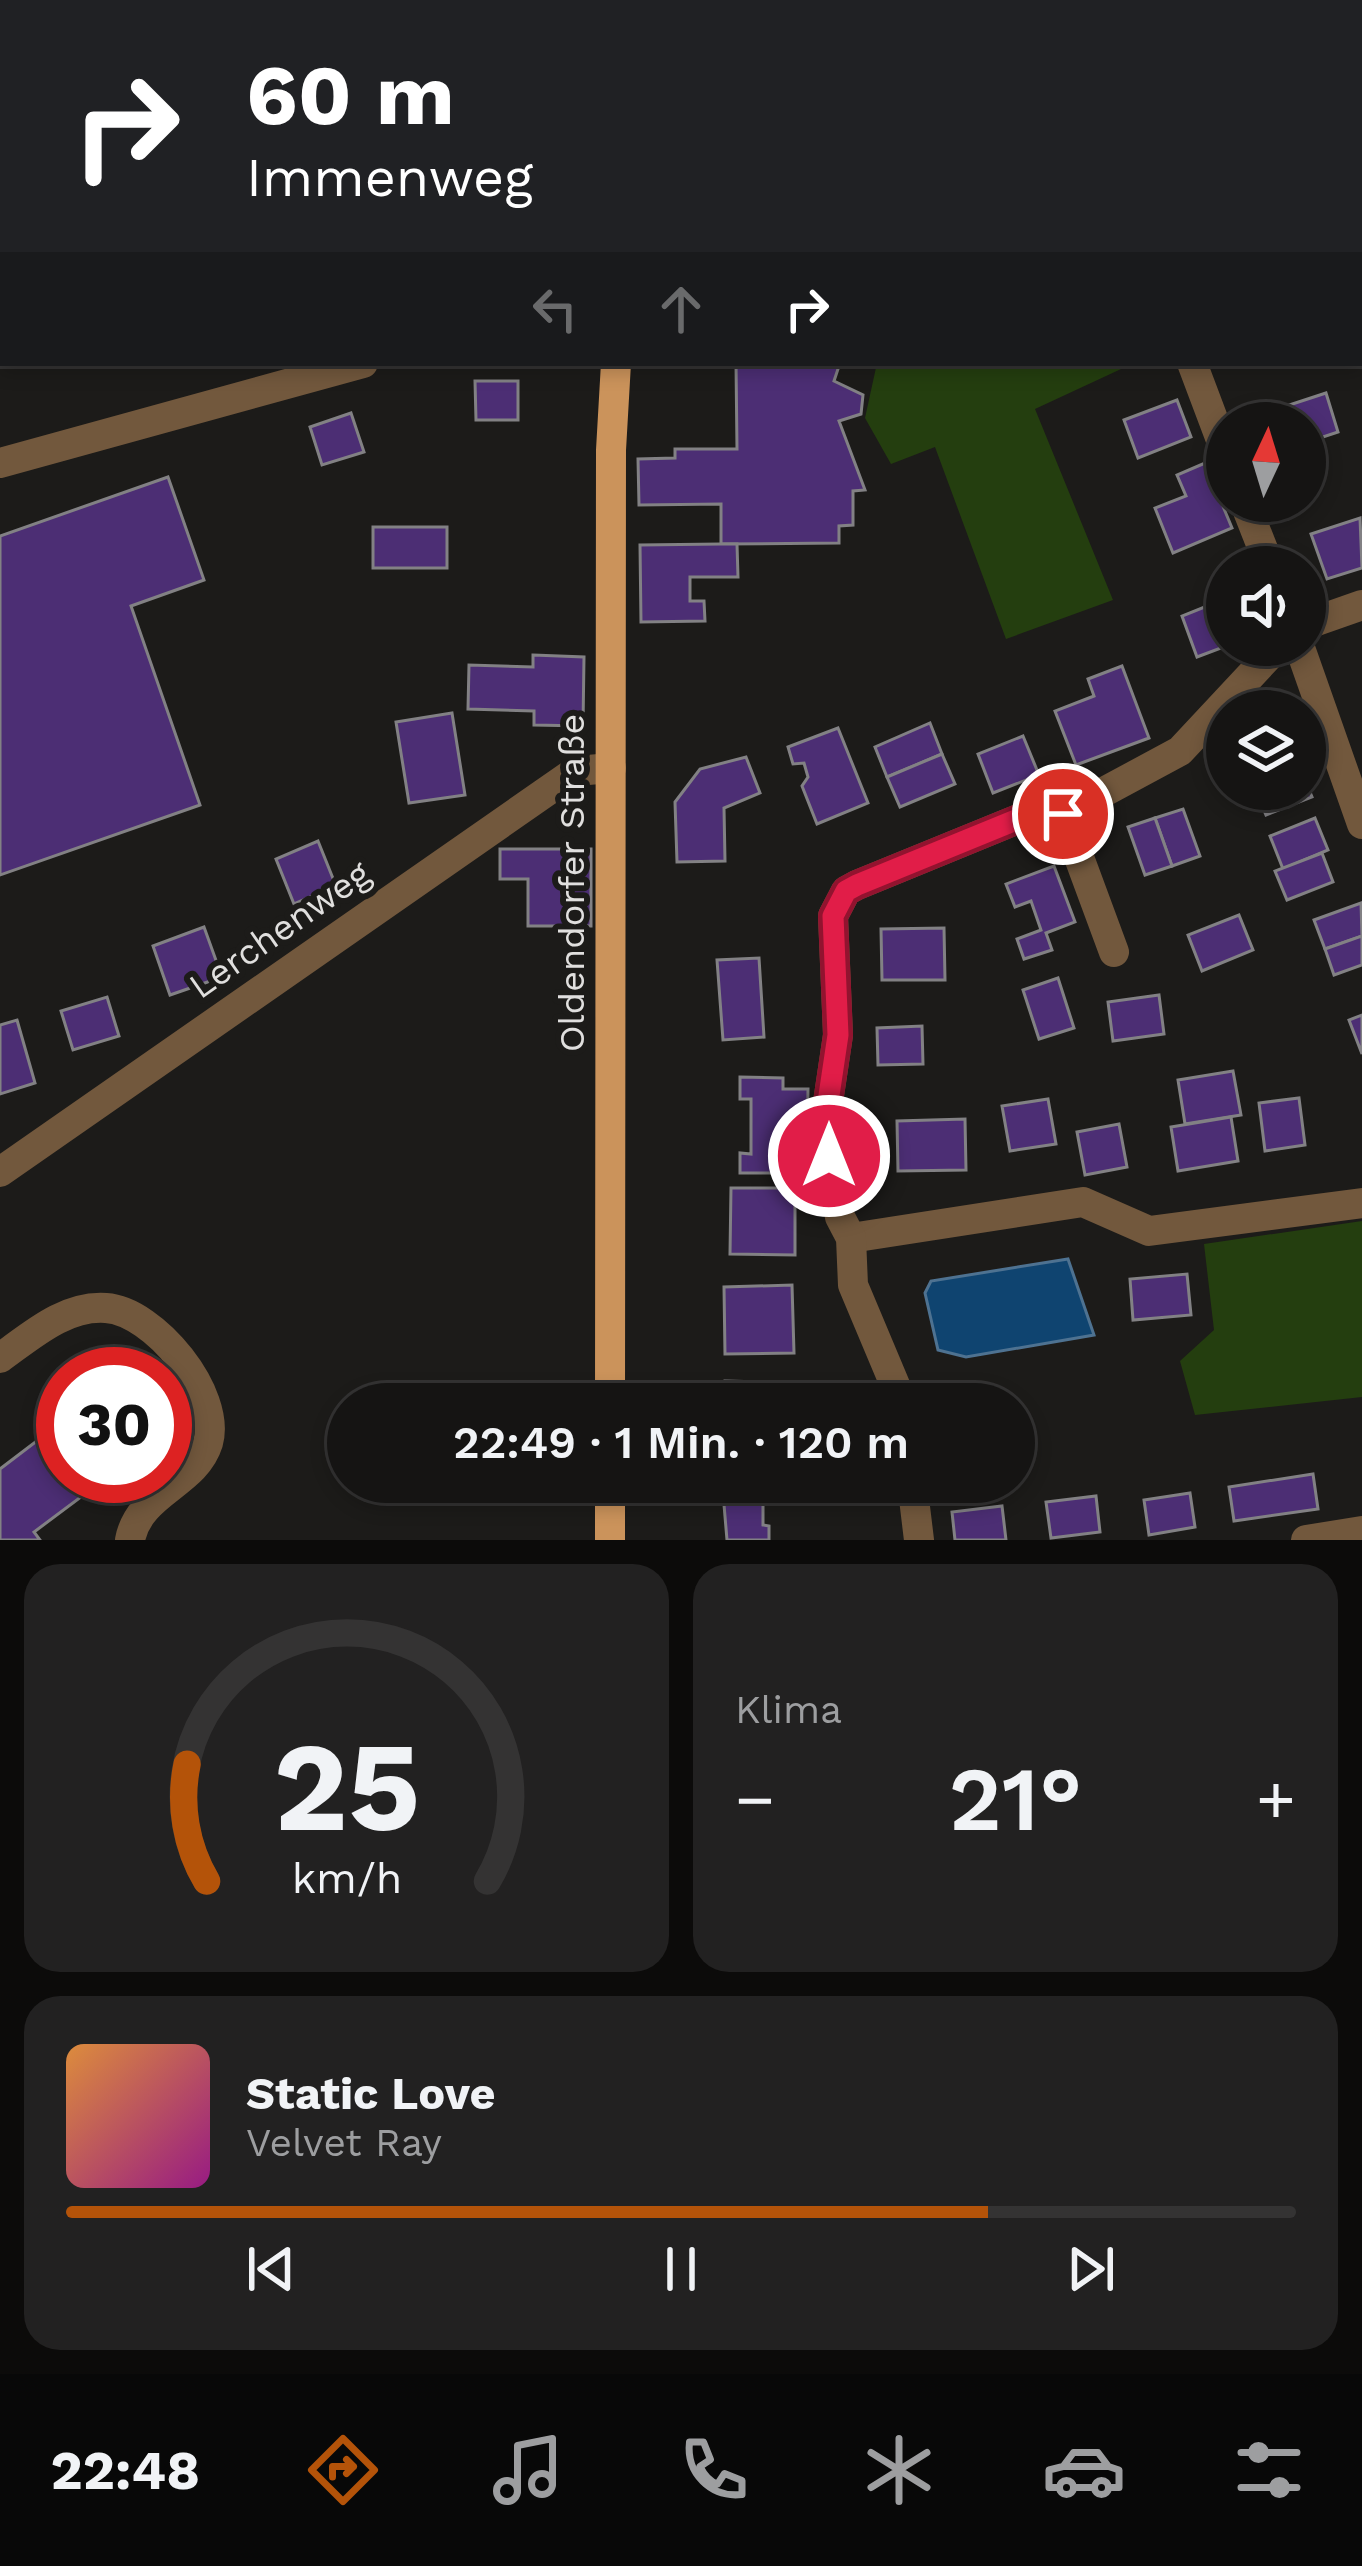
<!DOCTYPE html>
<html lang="de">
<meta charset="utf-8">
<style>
:root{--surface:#151413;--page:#222121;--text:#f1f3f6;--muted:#9d9ea0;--line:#343333;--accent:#b45309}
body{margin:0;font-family:"Work Sans",sans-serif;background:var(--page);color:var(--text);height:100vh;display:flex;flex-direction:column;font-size:45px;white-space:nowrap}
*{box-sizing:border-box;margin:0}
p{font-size:39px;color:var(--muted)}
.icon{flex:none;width:66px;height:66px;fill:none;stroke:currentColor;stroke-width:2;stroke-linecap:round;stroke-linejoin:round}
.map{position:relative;height:1540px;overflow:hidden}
.side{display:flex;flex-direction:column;gap:24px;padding:24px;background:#0c0b0a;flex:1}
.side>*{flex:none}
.guide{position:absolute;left:0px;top:0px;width:1362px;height:366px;box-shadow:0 6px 18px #0003,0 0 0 3px var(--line);background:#202124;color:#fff;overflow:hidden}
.needle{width:78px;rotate:4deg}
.buttons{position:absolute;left:1206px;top:402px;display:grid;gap:24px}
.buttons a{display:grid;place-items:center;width:120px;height:120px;border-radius:50%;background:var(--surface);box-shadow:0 6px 18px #0003,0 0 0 3px var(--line);font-size:60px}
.speed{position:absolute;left:36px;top:1347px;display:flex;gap:24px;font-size:60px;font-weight:700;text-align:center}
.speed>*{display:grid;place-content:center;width:156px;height:156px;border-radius:50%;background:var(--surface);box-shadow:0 6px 18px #0003,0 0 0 3px var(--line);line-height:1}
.speed .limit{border:18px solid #d22;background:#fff;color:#111}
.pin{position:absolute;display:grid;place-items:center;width:102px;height:102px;color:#fff;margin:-51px;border:6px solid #fff;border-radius:50%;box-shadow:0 3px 12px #0007}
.me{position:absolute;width:132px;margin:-66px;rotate:0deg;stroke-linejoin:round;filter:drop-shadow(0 0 9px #0008)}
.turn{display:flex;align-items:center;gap:42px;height:252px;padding:0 48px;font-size:54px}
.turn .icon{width:156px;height:156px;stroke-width:2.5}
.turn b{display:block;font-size:84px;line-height:102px}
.lanes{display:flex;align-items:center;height:114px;padding:0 48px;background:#0003;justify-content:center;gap:60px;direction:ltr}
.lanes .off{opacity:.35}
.big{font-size:90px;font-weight:600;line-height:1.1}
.side .widget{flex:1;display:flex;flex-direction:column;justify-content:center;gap:18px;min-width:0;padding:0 42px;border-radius:36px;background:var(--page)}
.side .dial{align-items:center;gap:0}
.dial svg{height:312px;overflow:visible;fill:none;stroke:var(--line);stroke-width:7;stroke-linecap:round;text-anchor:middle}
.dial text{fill:var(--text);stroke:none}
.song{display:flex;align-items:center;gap:36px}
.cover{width:144px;height:144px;border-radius:18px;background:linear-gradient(135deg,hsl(30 70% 55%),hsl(310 70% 35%))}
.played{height:12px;border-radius:6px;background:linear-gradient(90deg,var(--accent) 75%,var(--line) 75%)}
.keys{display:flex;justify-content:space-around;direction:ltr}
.heat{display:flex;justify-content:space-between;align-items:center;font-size:66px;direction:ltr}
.side .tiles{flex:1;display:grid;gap:24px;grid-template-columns:1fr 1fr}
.widget:last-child{grid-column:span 2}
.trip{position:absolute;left:327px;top:1383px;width:708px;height:120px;border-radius:60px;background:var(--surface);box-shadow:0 6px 18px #0003,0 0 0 3px var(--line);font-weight:600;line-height:120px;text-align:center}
.menu{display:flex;height:192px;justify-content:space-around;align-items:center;background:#080808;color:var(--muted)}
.menu .icon{width:84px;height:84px}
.menu .active{color:var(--accent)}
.menu b{font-size:54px;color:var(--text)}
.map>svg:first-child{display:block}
.green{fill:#243e0f}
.water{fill:#0f4470;stroke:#4e7291;stroke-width:3}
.building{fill:#4c2e74;stroke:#828184;stroke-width:3}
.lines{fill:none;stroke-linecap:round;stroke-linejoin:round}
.minor{stroke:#72583d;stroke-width:30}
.major{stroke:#cb935b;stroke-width:30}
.route-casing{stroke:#92132f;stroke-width:30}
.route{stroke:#e11d48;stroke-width:21}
.labels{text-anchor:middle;stroke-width:12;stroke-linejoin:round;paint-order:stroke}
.street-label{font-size:36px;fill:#e0dfde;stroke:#1c1b19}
</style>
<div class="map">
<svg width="1362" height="1540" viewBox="0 0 1362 1540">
<rect width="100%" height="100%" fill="#1c1b19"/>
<!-- green -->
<g class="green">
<path d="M877,363H1134L1035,409L1113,600L1006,639L935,447L891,464L865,418Z"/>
<path d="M1362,1221V1397L1195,1415L1180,1361L1214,1330L1204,1244Z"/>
</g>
<!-- water -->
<path class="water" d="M1068,1259L1094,1335L966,1357L938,1350L925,1293L931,1281Z"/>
<!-- building -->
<g class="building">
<path d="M1278,0H1336L1277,3Z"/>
<path d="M736,363H840L834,381L863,395L861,414L839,421L865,490L853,491V525L839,526V543L721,544V504L639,505L638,459L675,458V449H737Z"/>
<path d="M475,381H518V420H476Z"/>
<path d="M1326,393L1338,432L1305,443V423H1278L1274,410Z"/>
<path d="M1177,400L1191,437L1138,458L1124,420Z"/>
<path d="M351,413L364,452L322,465L310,427Z"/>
<path d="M1205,463L1232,528L1173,553L1155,508L1186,496L1177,475Z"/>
<path d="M168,477L204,580L131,606L200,805L0,875V536Z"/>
<path d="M1360,518L1362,568L1327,579L1311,534Z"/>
<rect x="373" y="527" width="74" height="41"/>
<path d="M721,544H737L738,577H690V601H704L705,621L641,622L640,545Z"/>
<path d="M1227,598L1229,645L1197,657L1182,616Z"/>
<path d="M533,655L584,657L583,726L534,725V711L468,709L469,665L533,667Z"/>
<path d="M1122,666L1149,738L1076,765L1055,711L1094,696L1088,679Z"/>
<path d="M452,713L465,795L409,803L396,722Z"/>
<path d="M930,723L942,754L887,777L875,747Z"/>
<path d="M838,728L868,803L817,824L802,786L808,777L804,763L793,764L788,747Z"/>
<path d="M1023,736L1039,775L993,793L978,754Z"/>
<path d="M942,754L955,784L900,807L887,777Z"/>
<path d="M746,757L760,793L724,808L725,861L677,862L675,802L700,769Z"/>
<path d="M1305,780L1312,797L1266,815L1255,789H1305Z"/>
<path d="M1183,809L1200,856L1172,866L1155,818Z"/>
<path d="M1155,818L1172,866L1145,875L1128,827Z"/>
<path d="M1315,818L1328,850L1283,869L1270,836Z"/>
<path d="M318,841L336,886L294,904L276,859Z"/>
<path d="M500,849H591V926H528V879H500Z"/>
<path d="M1322,853L1333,882L1287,900L1275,871Z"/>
<path d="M1054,866L1075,922L1046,933L1052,950L1024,959L1017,939L1041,930L1031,901L1015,907L1006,884Z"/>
<path d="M1361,903L1362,936L1325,949L1314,920Z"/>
<path d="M1239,915L1253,950L1202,971L1188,935Z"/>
<path d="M204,927L222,977L170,995L153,946Z"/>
<path d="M944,928L945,980H882L881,929Z"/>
<path d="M1362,936V965L1334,975L1325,949Z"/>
<path d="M759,958L764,1037L723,1040L717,960Z"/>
<path d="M1058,978L1074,1028L1039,1039L1023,990Z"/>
<path d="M1159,995L1164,1034L1113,1041L1108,1002Z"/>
<path d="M107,997L119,1036L73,1050L61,1011Z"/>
<path d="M1362,1015V1054L1349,1020Z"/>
<path d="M17,1020L35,1083L0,1094V1025Z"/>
<path d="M922,1026L923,1064L878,1065L877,1028Z"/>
<path d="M1233,1071L1241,1115L1185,1124L1178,1080Z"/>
<path d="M740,1077L783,1078V1089H808L807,1157L778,1156V1173H740V1153L751,1154V1099H740Z"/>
<path d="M1299,1098L1305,1145L1265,1151L1259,1103Z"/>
<path d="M1048,1099L1056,1144L1010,1151L1002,1106Z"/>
<path d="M1231,1117L1238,1161L1178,1171L1171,1127Z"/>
<path d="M965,1119L966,1170L898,1171L897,1121Z"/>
<path d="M1119,1124L1127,1167L1085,1175L1077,1132Z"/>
<path d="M731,1188H795V1255L730,1254Z"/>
<path d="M1187,1274L1191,1315L1133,1320L1130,1279Z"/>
<path d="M792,1285L794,1353L725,1354L724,1287Z"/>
<path d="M725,1381L765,1382V1404H725Z"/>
<path d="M165,1409L177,1425L165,1434Z"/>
<path d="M63,1421V1476H109L34,1532L40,1540H0V1469Z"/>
<path d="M1313,1474L1318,1509L1234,1521L1229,1487Z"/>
<path d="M837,1482H894L895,1489L839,1496Z"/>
<path d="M723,1493H763V1525L769,1526V1540H727Z"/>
<path d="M1190,1493L1195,1527L1149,1535L1144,1500Z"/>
<path d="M1096,1496L1100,1532L1051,1538L1046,1502Z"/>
<path d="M1002,1506L1006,1540H955L952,1512Z"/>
</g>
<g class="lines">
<!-- minor -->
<g class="minor">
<path d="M1192,363L1227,456"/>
<path d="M0,463L363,363"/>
<path d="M1244,501L1270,567"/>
<path d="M1305,625L1362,605"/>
<path d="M1299,645L1362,824"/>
<path d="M1063,814L1114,952"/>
<path d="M0,1172L576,771L611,768"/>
<path d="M851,1238L1083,1202L1149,1231L1362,1203"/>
<path d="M0,1358C31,1336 65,1305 106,1308C154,1311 222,1394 208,1443C195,1485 139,1492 130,1540"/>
<path d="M903,1404L853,1285L851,1238L840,1217L824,1129L838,1035L833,916L846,891L857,885L1028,815L1063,814L1180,751L1279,645"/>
<path d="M912,1482L919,1540"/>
<path d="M1306,1540L1362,1531"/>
</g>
<!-- major -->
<g class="major">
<path d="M762,3L763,0"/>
<path d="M610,1404L611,450L616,363"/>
<path d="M610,1540V1482"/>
</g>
</g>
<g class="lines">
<defs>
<path id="route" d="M829,1156L824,1129L838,1035L833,916L846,891L857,885L1028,815L1063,814"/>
</defs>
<!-- route casing -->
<use href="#route" class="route-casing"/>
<!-- route -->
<use href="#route" class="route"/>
</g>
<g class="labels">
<!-- street labels -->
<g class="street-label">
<text transform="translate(571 883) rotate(-90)" y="13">Oldendorfer Straße</text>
<text transform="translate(279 929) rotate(-35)" y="13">Lerchenweg</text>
</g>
</g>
</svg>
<div class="buttons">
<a><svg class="needle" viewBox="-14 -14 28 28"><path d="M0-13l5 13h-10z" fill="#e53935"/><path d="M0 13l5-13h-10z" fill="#9d9ea0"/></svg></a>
<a><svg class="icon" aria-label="sound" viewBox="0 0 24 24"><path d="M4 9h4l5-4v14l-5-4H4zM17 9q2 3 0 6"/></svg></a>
<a><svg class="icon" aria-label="layers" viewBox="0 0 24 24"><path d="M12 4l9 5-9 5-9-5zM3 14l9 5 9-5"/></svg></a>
</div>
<div class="speed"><div class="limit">30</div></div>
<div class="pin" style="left:1063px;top:814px;background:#d93025"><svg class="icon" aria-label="arrive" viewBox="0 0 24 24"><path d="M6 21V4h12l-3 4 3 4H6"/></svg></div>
<svg class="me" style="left:829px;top:1156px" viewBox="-20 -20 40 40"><circle r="17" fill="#e11d48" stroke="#fff" stroke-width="3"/><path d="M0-11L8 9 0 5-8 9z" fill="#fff"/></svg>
<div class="trip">22:49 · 1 Min. · 120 m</div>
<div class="guide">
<div class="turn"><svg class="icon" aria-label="right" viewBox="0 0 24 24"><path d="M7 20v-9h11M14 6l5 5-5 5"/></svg><div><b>60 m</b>Immenweg</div></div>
<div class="lanes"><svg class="icon off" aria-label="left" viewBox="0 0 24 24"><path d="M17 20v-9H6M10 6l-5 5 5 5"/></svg><svg class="icon off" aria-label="ahead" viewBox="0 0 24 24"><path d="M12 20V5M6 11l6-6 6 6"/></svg><svg class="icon" aria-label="right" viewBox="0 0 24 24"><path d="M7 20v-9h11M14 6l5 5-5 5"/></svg></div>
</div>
</div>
<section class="side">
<div class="tiles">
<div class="widget dial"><svg viewBox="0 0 100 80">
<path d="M14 69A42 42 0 1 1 86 69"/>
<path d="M14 69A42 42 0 0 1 9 39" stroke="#b45309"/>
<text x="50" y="56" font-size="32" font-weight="700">25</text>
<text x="50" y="72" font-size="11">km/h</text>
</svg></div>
<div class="widget"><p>Klima</p>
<div class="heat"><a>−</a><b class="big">21°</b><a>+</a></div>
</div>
<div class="widget">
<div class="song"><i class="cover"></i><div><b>Static Love</b><p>Velvet Ray</p></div></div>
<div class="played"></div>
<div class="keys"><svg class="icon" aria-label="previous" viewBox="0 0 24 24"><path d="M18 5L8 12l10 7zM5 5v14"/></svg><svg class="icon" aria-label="pause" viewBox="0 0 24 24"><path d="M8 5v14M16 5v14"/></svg><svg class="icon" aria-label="next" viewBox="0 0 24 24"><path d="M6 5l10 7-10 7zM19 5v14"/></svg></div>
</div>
</div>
</section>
<nav class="menu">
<b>22:48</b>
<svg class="icon active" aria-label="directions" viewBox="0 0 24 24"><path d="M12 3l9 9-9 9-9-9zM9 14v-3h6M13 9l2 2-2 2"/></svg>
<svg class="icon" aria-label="music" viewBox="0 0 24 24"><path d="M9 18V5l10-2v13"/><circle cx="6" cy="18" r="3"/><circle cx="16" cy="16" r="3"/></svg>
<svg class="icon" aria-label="phone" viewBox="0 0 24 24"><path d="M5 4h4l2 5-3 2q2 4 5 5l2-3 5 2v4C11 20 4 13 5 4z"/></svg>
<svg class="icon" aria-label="climate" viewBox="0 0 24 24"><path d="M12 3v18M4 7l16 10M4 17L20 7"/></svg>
<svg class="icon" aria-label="car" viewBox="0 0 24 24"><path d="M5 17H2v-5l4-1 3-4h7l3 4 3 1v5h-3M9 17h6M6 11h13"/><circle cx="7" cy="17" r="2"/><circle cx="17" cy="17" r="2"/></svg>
<svg class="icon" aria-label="filters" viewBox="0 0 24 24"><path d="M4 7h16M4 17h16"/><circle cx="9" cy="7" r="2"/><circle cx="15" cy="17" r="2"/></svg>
</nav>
